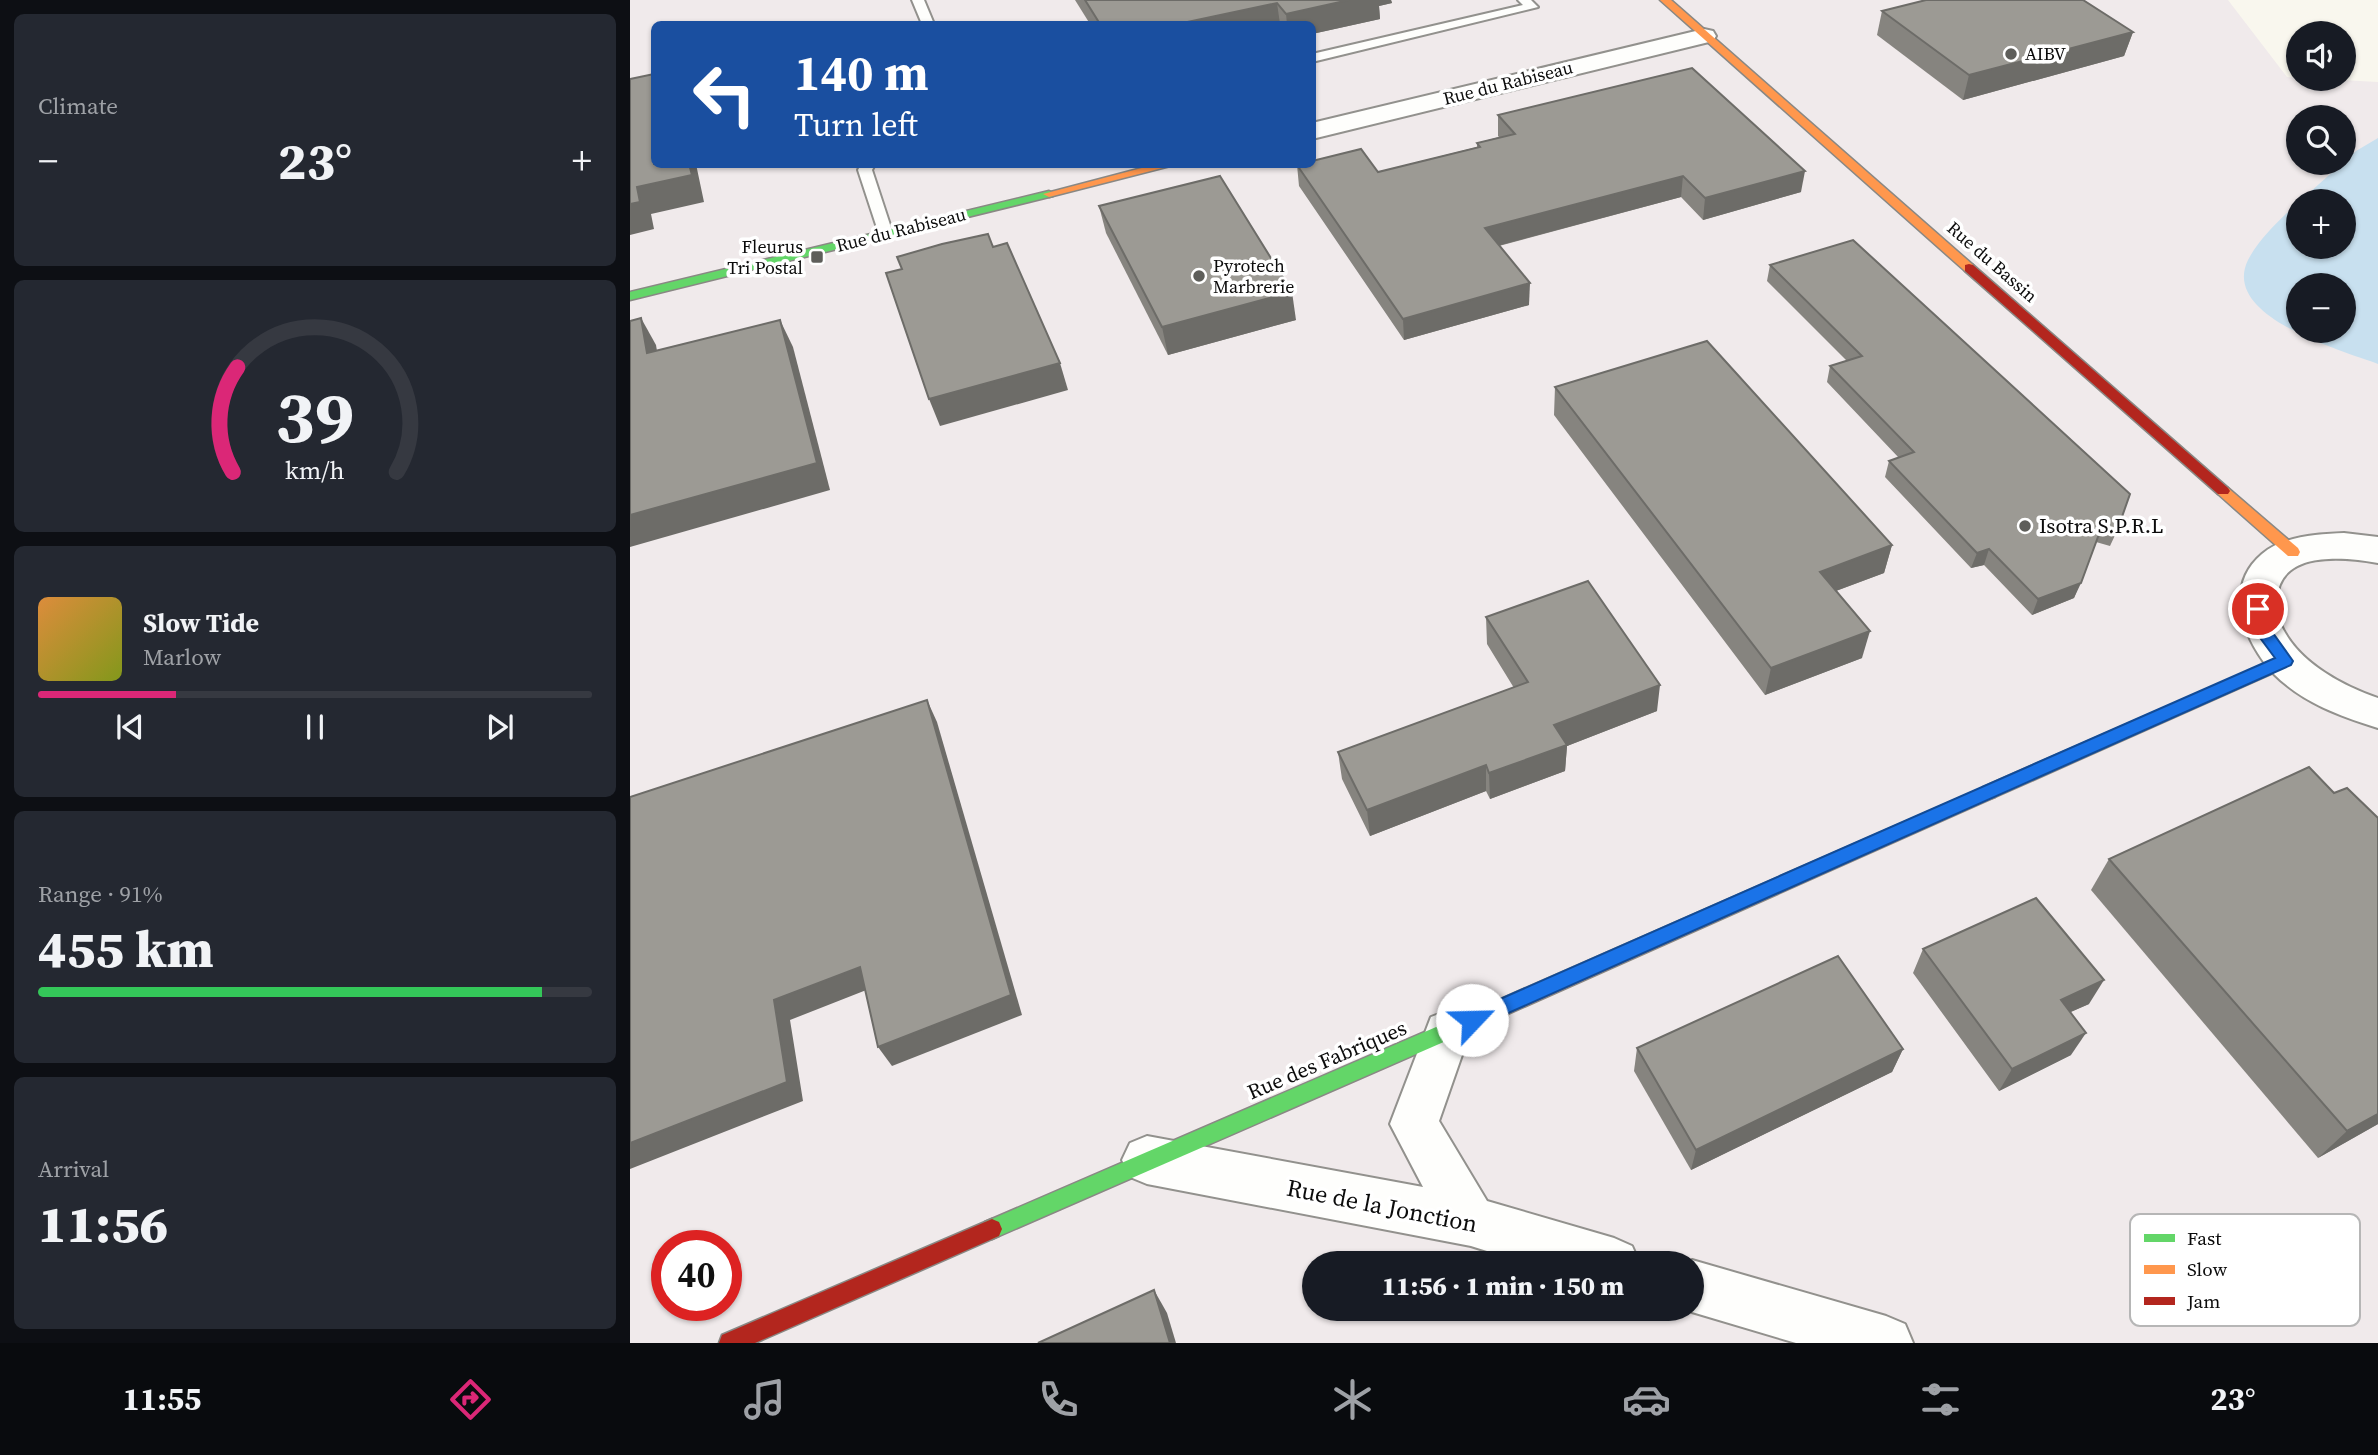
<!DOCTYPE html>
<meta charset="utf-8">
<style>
:root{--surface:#171b24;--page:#242831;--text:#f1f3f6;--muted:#9ea1a6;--line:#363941;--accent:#db2777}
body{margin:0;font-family:"Source Serif 4",serif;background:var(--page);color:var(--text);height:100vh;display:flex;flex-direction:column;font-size:26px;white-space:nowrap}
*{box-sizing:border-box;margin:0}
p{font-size:23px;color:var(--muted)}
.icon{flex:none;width:38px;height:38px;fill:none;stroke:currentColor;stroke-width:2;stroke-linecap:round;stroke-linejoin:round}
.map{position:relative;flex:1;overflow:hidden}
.side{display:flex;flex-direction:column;gap:14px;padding:14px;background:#0d0f14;width:630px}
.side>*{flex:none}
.hud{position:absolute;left:21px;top:21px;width:665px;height:147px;border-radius:10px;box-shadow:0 2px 5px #0004;background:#1a4fa0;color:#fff;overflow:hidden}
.tools{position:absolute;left:1656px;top:21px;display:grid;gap:14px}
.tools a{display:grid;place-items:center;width:70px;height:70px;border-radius:50%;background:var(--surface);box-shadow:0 2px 5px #0004;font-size:35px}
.speed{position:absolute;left:21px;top:1230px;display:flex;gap:14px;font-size:35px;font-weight:700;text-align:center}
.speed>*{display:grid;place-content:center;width:91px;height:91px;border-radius:50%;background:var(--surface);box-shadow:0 2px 5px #0004;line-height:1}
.speed .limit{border:10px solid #d22;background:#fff;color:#111}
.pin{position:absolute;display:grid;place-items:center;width:60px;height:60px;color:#fff;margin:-30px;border:4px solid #fff;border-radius:50%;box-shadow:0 2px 7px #0007}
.me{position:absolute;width:77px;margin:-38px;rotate:66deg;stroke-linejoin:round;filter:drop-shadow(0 0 5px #0008)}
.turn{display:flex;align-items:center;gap:24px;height:147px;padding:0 28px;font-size:32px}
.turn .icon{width:91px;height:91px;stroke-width:2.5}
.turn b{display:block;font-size:49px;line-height:60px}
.big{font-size:52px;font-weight:800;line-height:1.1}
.side .widget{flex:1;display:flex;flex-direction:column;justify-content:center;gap:10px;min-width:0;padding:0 24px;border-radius:10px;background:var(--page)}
.side .dial{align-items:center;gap:0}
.dial svg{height:182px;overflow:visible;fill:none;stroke:var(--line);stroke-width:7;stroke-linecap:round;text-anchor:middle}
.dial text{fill:var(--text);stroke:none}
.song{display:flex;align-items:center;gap:21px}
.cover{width:84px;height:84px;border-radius:10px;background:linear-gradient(135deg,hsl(30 70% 55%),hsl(70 70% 35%))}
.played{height:7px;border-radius:4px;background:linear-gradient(90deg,var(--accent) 25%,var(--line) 25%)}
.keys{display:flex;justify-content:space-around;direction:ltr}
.heat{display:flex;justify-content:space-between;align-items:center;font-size:38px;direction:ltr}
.charge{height:10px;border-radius:5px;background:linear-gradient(90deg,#34c759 91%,var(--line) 0)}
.trip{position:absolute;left:672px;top:1251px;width:402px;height:70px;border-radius:35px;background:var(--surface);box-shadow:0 2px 5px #0004;font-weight:800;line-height:70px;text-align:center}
.dock{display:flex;height:112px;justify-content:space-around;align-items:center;background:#090b0e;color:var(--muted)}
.dock .icon{width:49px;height:49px}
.dock .selected{color:var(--accent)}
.dock b{font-size:32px;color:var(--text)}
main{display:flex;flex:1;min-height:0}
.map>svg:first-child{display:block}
.industrial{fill:#f0eaeb;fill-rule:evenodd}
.water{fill:#c8e0ef;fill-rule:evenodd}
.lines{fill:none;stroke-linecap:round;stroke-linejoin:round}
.lane-casing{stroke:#92918d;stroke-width:4}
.street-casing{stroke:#92918d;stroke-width:4}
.fast-casing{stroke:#898884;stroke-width:3}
.slow-casing{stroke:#898884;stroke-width:3}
.jam-casing{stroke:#898884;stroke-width:3}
.lane{fill:#fefefc;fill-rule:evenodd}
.street{fill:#fefefc;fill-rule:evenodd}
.fast{fill:#63d668;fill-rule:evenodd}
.slow{fill:#ff974d;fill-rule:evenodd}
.jam{fill:#b3261e;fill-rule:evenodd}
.wall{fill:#86847f}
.shaded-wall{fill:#6d6c68}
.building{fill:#9c9a94;stroke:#6d6c68;stroke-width:2}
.route{fill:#1a73e8;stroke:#114b97;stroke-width:2}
.poi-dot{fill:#5e5e5a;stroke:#fff;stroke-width:2.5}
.labels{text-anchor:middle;stroke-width:7;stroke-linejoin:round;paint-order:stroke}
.far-poi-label{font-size:18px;fill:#0b0b0b;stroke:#fff;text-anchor:start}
.far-street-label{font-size:18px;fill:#0b0b0b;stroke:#fff}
.poi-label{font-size:21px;fill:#0b0b0b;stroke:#fff;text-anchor:start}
.street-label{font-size:21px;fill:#0b0b0b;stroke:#fff}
.near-street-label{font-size:24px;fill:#0b0b0b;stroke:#fff}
.key{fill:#fff;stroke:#b6b6b6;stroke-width:2}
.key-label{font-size:19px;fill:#0b0b0b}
</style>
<main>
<section class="side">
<div class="widget"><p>Climate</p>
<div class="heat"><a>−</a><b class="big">23°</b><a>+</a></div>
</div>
<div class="widget dial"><svg viewBox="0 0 100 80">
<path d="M14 69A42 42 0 1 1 86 69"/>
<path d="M14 69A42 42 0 0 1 16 23" stroke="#db2777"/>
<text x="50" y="56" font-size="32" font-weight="700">39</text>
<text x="50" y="72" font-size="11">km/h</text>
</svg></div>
<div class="widget">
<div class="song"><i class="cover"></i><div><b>Slow Tide</b><p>Marlow</p></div></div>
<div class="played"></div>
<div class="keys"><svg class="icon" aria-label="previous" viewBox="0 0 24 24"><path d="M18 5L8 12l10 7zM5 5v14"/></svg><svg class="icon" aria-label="pause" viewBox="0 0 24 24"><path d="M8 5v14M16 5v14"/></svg><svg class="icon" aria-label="next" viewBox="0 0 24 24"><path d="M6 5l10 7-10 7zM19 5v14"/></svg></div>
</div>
<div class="widget"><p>Range · 91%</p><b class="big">455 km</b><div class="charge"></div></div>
<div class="widget"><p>Arrival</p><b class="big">11:56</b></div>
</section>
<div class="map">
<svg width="1748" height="1343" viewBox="0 0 1748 1343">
<rect width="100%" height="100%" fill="#f9f7ee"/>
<!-- industrial -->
<path class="industrial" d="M0,0H1598L1657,77L1748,82V1343H0ZM24,24H682V164H24ZM1668,117H1713V163H1668ZM1668,201H1713V247H1668ZM1668,285H1713V331H1668ZM37,1246H96V1306H37ZM684,1264H1062V1309H684Z"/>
<!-- water -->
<path class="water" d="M1748,138V364C1713,351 1590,317 1618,260C1629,239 1650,219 1668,203V247H1713V201H1670L1726,151ZM1668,285H1713V331H1668Z"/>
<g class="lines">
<defs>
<g id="lane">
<path d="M282,0H294L304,24H292Z"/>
<path d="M888,0H901L908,7L682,62V54L893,5Z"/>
<path d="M231,164H245L242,170L263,234L261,237L256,238L249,234L228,170Z"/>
</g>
<g id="street">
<path d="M1074,29L1083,31L1086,36L1083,41L682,139V123Z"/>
<path d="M1714,533L1748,537V563C1714,557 1649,550 1647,599C1647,610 1648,622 1654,631C1672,664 1713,686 1748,698V728C1710,716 1673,703 1644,674C1615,643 1592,588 1632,554C1653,536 1687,534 1714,533Z"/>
<path d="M817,1011L833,1017L840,1032L809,1121L857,1201L984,1238L1002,1246L1010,1264H898L841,1246L517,1184L500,1177L492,1160L500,1143L517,1136L793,1187L760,1124L801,1017Z"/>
<path d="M1062,1260L1256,1316L1275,1324L1283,1343H1166L1062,1312L1055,1309H1062V1264H1054Z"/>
</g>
<g id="fast">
<path d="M419,191L425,194L423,196L0,300V292Z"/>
<path d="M864,1002L871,1005L873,1011L871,1017L369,1236L362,1239L355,1236L352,1229L355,1222Z"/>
</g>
<g id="slow">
<path d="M1030,0H1041L1343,265V271H1335Z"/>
<path d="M527,164H548L419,197L413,194Z"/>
<path d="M1593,486L1598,488L1668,548L1670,552L1668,556H1658L1588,494L1586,491L1588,488Z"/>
<path d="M1655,655L1663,661L1661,665L1365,797L1359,799L1353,797L1351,792L1353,787Z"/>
</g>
<g id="jam">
<path d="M1339,264L1343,265L1598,488L1600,491L1598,494H1588L1335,271V265Z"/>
<path d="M1359,785L1365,787L1367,792L1365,797L871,1017L864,1020L857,1017L855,1011L857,1005Z"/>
<path d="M362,1219L369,1222L372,1229L369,1236L125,1343H89L92,1335Z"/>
</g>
</defs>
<!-- lane casing -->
<use href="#lane" class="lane-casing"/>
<!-- street casing -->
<use href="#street" class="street-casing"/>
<!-- fast casing -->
<use href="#fast" class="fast-casing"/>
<!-- slow casing -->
<use href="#slow" class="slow-casing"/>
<!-- jam casing -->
<use href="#jam" class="jam-casing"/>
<!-- lane -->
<use href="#lane" class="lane"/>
<!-- street -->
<use href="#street" class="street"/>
<!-- fast -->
<use href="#fast" class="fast"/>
<!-- slow -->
<use href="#slow" class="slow"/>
<!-- jam -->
<use href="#jam" class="jam"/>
</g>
<!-- wall -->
<g class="wall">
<path d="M445,0H761L762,3L749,6L750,19L682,34V24H460Z"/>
<path d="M1252,11L1503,32L1494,56L1333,100L1247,35Z"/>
<path d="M868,115L1171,192L1073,220L1051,197L869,246L899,305L774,340L669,186L667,165L748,172L847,147V143L869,137L868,136Z"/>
<path d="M469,206L666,320L538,355L476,233Z"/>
<path d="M1140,265L1487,531L1480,546L1466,542L1444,598L1402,615L1354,565L1341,568L1255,477L1259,461L1269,458L1197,382L1200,366L1217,361L1137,281Z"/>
<path d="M925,387L1262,545L1254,573L1206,591L1232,658L1135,695L924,415Z"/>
<path d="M856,617L1027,711L937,746L935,771L860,799L856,791L740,836L712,779L708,752L884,688L857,644Z"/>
<path d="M1704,793L1748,818V1124L1688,1158L1461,890L1479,859Z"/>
<path d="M1293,949L1459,1004L1440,1012L1441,1055L1369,1091L1283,973Z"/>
<path d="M1007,1048L1273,1049L1262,1072L1061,1170L1004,1071Z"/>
</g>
<!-- shaded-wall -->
<g class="shaded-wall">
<path d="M719,0H761L762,3L749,6L750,19L682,34V24H657L656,14Z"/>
<path d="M647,3L650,24H548Z"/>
<path d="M1503,32L1494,56L1333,100L1339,75Z"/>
<path d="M59,164H66L74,202L21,214L24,229L0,235V204L7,187Z"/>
<path d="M1175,171L1171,192L1073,220L1075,198Z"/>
<path d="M1053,176L1051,197L856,249L855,228Z"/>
<path d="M900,283L899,305L774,340L773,319Z"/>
<path d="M662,292L666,320L538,355L532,327Z"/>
<path d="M11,318L26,345L32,381L17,353Z"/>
<path d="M150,320L163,347L200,490L0,547V515Z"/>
<path d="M430,363L438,390L310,426L299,399Z"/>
<path d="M1262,545L1254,573L1184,599L1190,572Z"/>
<path d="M1359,549L1354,565L1341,568L1347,553Z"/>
<path d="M1451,583L1444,598L1402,615L1408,599Z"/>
<path d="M1240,631L1232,658L1135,695L1141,668Z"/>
<path d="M1030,685L1027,711L937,746L935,771L860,799L859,773L924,725Z"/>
<path d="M297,700L307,722L392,1015L262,1066L248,1047Z"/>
<path d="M856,765V791L740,836L737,810Z"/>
<path d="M230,967L244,987L160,1020L173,1101L0,1169V1143L144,1000Z"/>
<path d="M1474,980L1459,1004L1416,1023L1431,1000Z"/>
<path d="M1456,1033L1441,1055L1369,1091L1382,1069Z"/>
<path d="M1273,1049L1262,1072L1061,1170L1066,1150Z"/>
<path d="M1748,1114V1124L1688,1158L1717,1131Z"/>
<path d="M524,1290L537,1313L546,1343H540Z"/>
</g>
<!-- building -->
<g class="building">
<path d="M455,0H719L656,14L647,3L548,24H470Z"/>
<path d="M1296,0H1453L1503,32L1339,75L1252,11Z"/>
<path d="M1062,68L1175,171L1075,198L1053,176L855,228L900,283L773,319L667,165L682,164V161L731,149L748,172L850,147L847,143L885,134L868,115Z"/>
<path d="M24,74V164H59L62,175L7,187L10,202L0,204V79Z"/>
<path d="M590,176L662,292L532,327L469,206Z"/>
<path d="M358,234L363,247L377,243L430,363L299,399L256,273L272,269L267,257L312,244Z"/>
<path d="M1223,240L1500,494L1487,531L1472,526L1451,583L1408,599L1359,549L1347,553L1259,461L1284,452L1200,366L1232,356L1140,265Z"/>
<path d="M11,318L17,353L150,320L187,463L0,515V321Z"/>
<path d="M1077,341L1262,545L1190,572L1240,631L1141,668L925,387Z"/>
<path d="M958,581L1030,685L924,725L937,745L859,773L856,765L737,810L708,752L898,682L856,617Z"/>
<path d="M297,700L381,995L248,1047L230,967L144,1000L157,1082L0,1143V797Z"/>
<path d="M1679,767L1704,793L1717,788L1748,818V1114L1717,1131L1479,859Z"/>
<path d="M1406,898L1474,980L1431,1000L1456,1033L1382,1069L1293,949Z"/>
<path d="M1208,956L1273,1049L1066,1150L1007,1048Z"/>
<path d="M524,1290L540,1343H408Z"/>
</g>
<!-- route -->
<path class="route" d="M1628,603L1633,605L1643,633L1663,661L1661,665L849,1026L842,1029L836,1026L833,1020L836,1014L1645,658L1628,635L1620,609Z"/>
<!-- markers -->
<g class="poi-dot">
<circle cx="1381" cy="54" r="7"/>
<rect x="180" y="250" width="14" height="14" rx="3.5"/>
<circle cx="569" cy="276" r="7"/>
<circle cx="1395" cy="526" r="7"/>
</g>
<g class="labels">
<!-- far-poi labels -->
<g class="far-poi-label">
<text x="1395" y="60">AIBV</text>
<text x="173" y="253" text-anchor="end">Fleurus<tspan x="173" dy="21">Tri Postal</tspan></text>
<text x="583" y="272">Pyrotech<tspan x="583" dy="21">Marbrerie</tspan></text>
</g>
<!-- far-street labels -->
<g class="far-street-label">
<text transform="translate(878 83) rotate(-14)" y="6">Rue du Rabiseau</text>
<text transform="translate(271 230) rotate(-14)" y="6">Rue du Rabiseau</text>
<text transform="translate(1362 262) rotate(41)" y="6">Rue du Bassin</text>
</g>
<!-- poi labels -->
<g class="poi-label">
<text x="1409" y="533">Isotra S.P.R.L</text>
</g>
<!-- street labels -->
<g class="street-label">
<text transform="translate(697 1060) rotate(-23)" y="7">Rue des Fabriques</text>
</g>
<!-- near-street labels -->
<g class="near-street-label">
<text transform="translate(752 1206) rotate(11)" y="8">Rue de la Jonction</text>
</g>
</g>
<!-- legend -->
<rect x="1500" y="1214" width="230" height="112" rx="10" class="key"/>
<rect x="1514" y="1234" width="31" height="8" fill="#63d668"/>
<rect x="1514" y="1265" width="31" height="9" fill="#ff974d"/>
<rect x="1514" y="1297" width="31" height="8" fill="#b3261e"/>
<g class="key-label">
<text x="1557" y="1245">Fast</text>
<text x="1557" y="1276">Slow</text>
<text x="1557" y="1308">Jam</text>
</g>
</svg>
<div class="tools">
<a><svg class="icon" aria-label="sound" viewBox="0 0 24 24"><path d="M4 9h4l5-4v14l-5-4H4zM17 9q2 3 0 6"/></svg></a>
<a><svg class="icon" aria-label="search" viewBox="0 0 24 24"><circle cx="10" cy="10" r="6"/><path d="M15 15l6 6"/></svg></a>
<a>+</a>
<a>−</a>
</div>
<div class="speed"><div class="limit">40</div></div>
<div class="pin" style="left:1628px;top:609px;background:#d93025"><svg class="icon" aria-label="arrive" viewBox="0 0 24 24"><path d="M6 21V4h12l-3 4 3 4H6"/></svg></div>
<svg class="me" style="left:842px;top:1020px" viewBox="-20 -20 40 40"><circle r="19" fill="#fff"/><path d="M0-13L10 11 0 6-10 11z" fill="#1a73e8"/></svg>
<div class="trip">11:56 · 1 min · 150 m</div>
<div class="hud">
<div class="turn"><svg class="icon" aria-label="left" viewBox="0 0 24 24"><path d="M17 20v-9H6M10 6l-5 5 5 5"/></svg><div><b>140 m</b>Turn left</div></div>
</div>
</div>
</main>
<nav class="dock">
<b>11:55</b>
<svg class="icon selected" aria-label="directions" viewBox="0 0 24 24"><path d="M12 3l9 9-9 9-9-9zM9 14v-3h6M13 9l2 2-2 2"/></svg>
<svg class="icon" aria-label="music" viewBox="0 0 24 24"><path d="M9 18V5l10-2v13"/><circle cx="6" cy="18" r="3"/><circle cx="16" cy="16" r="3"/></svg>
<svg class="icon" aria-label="phone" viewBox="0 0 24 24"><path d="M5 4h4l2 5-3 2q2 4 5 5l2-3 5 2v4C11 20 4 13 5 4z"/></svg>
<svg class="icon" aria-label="climate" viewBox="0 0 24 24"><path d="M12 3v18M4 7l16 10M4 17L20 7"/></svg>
<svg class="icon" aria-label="car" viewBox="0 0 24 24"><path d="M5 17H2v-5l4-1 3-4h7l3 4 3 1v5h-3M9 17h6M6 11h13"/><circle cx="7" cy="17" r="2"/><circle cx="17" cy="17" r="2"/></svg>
<svg class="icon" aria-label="filters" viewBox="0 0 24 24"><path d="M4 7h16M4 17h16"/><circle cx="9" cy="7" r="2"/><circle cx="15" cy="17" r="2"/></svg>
<b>23°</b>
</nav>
